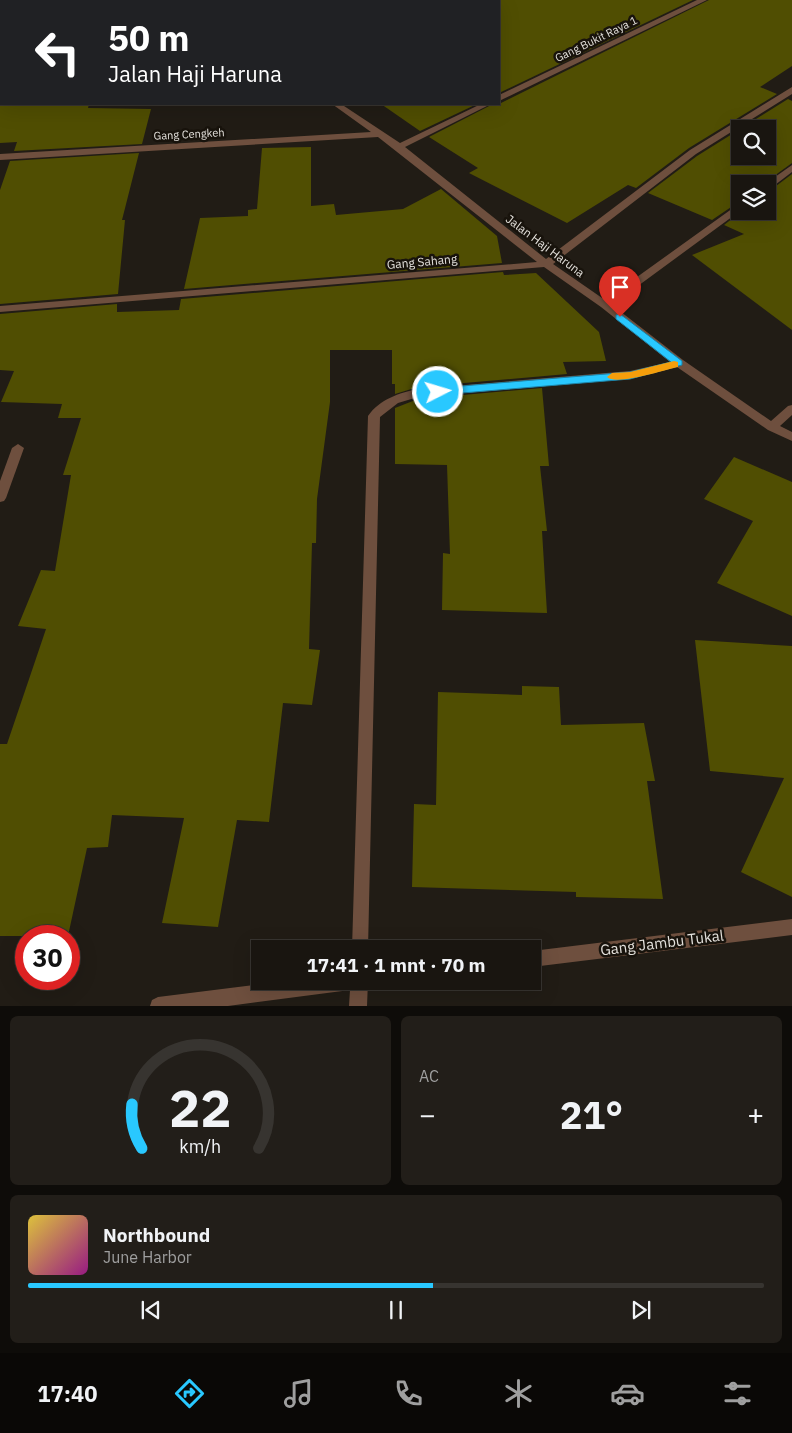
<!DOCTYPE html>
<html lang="id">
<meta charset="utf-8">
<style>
:root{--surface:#191510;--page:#221e19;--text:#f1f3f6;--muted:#9f9f9f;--line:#373430;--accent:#29c8ff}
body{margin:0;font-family:"IBM Plex Sans",sans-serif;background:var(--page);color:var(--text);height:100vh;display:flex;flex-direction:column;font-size:19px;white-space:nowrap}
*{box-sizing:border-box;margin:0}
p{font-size:16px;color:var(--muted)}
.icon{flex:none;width:28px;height:28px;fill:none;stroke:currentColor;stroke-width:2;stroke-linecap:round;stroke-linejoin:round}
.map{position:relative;height:1006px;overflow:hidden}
.drawer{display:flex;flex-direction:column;gap:10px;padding:10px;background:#0e0c09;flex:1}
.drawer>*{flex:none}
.hud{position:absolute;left:0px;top:0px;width:500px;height:105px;box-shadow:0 5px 20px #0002,0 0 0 1px var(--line);background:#202124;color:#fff;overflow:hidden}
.controls{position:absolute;left:731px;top:120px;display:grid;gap:10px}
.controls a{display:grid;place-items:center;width:45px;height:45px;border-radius:0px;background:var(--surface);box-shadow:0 5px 20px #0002,0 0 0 1px var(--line);font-size:25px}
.speed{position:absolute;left:15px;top:925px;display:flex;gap:10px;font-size:25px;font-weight:700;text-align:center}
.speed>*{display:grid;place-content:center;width:65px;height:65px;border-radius:50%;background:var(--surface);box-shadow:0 5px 20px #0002,0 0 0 1px var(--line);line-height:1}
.speed .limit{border:8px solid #d22;background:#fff;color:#111}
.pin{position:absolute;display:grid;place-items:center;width:42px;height:42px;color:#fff;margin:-51px -21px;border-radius:50% 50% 50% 0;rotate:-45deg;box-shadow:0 0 5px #0007}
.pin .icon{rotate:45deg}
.me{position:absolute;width:55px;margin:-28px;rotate:85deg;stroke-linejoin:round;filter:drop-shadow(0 0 4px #0008)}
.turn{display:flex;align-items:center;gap:18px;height:105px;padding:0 25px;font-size:22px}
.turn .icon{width:65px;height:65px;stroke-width:2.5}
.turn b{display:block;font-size:35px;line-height:42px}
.big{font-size:38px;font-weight:800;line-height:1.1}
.drawer .widget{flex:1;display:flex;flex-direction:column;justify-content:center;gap:8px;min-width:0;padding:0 18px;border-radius:8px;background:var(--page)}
.drawer .dial{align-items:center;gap:0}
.dial svg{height:130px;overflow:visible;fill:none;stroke:var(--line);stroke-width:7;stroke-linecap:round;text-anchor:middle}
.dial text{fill:var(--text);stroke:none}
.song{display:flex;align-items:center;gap:15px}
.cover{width:60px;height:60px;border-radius:8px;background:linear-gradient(135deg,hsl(50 70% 55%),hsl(310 70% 35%))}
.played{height:5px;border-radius:2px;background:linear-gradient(90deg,var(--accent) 55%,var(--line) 55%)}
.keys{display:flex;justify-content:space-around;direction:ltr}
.heat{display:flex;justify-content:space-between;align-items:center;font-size:28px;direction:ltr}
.drawer .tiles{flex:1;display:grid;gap:10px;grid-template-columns:1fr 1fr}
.widget:last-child{grid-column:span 2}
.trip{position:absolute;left:251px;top:940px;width:290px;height:50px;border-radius:0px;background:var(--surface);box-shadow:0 5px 20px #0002,0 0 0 1px var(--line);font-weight:800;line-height:50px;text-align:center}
.tabs{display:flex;height:80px;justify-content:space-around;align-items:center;background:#0a0806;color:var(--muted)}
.tabs .icon{width:35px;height:35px}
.tabs .on{color:var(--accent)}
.tabs b{font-size:22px;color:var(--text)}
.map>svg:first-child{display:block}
.building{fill:#504e02;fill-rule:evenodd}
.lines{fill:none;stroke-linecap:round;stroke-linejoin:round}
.minor{fill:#6e4f3e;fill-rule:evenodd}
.route{fill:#29c8ff;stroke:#1b82a6}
.slow{fill:#f59e0b}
.labels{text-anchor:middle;stroke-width:5;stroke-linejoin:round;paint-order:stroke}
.far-street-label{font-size:11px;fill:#e4e1dc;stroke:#18130c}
.street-label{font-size:12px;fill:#e4e1dc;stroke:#18130c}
.near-street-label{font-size:15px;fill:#e4e1dc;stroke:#18130c}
</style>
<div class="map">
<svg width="792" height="1006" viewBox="0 0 792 1006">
<rect width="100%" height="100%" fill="#211c15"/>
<!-- building -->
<g class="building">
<path d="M499,0H693L499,93Z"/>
<path d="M709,0H792V66L760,87L777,94L689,148L636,188L628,185L567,223L469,173L478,168L429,137L493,104H499Z"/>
<path d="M788,99L792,101V163L763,184H740V201L712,220L648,193L697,156ZM740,129H768V156H740Z"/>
<path d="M0,104H89L88,108L151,109L142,144L14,151L17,142L0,143Z"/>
<path d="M381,104H477L420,131Z"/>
<path d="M311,147V206L334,204L336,215L403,209L441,189L497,236L502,263L184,289L200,218L248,216V210L257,209L262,148Z"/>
<path d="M139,153L122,220H125L118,294L0,304V190L10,161Z"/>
<path d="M792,174V330L692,255L744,234L724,225L742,211H768V191L772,189Z"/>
<path d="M503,272L504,275L536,273L599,332L606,361L563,362L567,374L418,387L395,394V384H392V350H330V402L317,499L316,543H312L309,649L320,650L312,705L283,703L269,822L237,820L218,927L162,923L184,818L112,815L108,847L87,848L68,936H0V744H7L46,629L18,626L41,570L55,571L71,475H63L81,418H58L62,404L1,402L14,371L0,370V314L117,304V312L179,310L181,299Z"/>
<path d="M542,388L549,466H540L547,531H542L547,613L442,610L443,553L450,554L447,465L395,464V408L418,399Z"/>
<path d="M734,457L792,482V616L717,583L753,521L704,499Z"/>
<path d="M695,640L792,646V897L741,872L784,778L710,771Z"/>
<path d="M522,686L559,687L561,725L644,723L655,781H647L663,899L576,897V892L412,887L414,804L436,805L438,692L522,695Z"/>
</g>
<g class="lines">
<!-- minor -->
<g class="minor">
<path d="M191,0H199L200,1H192Z"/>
<path d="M697,0H707L499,101V95Z"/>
<path d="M0,68L1,69V74H0Z"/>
<path d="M792,87V94L696,154L553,264L605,300L740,203V211L612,305L683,360L771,421L788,406L792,405V415L780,426L792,432V441L768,430L677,367L630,379L418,397L398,403L380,417L368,949H352L368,416C380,399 399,393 418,389L630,371L670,362L601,307L544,267L0,312V306L537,262L378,137L0,160V154L371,132L332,104H341L400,143L481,104H491L405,147L546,259L690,150Z"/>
<path d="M792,165V172L771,188L768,189V184H765Z"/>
<path d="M18,444L24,448L6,498L4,501L0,502V481L12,448Z"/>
<path d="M792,919V935L532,967V951Z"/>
<path d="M285,981H368L367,1006H349L350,990L228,1006H150L152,1000L158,997Z"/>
</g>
</g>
<!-- route -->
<path class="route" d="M620,314L682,361V365L630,379L438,395L432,392L438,388L630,372L671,362L616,319V315Z"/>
<!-- slow -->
<path class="slow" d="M674,361L678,362V367C664,370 616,386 607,377L612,373L630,372Z"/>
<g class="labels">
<!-- far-street labels -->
<g class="far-street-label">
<text transform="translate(596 39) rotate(-26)" y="4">Gang Bukit Raya 1</text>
<text transform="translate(189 134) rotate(-3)" y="4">Gang Cengkeh</text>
</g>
<!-- street labels -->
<g class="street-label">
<text transform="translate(545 246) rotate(37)" y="4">Jalan Haji Haruna</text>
<text transform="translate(422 262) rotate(-5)" y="4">Gang Sahang</text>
</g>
<!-- near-street labels -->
<g class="near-street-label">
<text transform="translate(662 943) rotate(-7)" y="5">Gang Jambu Tukal</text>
</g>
</g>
</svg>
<div class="controls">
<a><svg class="icon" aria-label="search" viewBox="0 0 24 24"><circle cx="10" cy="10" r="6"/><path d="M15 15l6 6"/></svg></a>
<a><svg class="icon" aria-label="layers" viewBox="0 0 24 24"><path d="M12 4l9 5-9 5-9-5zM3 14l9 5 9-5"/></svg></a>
</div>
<div class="speed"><div class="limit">30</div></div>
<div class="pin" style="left:620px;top:317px;background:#d93025"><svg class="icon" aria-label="arrive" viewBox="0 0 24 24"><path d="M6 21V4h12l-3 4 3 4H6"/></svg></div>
<svg class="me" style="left:438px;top:392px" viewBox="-20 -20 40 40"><circle r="17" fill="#29c8ff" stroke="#fff" stroke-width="3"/><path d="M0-11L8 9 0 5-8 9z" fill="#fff"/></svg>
<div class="trip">17:41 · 1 mnt · 70 m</div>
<div class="hud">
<div class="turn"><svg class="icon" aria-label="left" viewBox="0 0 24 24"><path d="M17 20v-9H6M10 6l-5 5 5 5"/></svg><div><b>50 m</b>Jalan Haji Haruna</div></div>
</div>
</div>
<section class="drawer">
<div class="tiles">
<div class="widget dial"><svg viewBox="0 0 100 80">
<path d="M14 69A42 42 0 1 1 86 69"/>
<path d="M14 69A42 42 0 0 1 8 42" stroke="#29c8ff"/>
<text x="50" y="56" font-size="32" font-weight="700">22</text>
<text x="50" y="72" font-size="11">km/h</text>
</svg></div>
<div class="widget"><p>AC</p>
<div class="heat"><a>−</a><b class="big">21°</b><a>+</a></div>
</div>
<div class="widget">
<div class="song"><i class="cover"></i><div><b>Northbound</b><p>June Harbor</p></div></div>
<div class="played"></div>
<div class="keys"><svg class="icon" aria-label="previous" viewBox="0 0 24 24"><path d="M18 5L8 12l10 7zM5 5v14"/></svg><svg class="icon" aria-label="pause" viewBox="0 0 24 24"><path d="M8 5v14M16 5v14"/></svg><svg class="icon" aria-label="next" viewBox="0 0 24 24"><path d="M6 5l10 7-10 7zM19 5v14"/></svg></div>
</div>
</div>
</section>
<nav class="tabs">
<b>17:40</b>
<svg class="icon on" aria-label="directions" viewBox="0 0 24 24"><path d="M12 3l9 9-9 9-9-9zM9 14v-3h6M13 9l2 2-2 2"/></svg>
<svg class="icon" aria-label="music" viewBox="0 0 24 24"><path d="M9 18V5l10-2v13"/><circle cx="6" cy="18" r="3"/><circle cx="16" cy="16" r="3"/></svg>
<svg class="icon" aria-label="phone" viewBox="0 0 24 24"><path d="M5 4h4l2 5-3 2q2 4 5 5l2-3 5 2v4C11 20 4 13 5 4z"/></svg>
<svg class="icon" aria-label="climate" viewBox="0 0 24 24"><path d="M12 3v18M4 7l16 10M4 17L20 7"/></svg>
<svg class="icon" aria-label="car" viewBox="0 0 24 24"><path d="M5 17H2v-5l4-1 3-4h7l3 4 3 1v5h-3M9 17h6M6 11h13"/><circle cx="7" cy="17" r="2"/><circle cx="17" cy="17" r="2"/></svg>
<svg class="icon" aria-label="filters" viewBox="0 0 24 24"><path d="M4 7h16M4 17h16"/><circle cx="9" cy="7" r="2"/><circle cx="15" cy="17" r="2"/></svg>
</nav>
